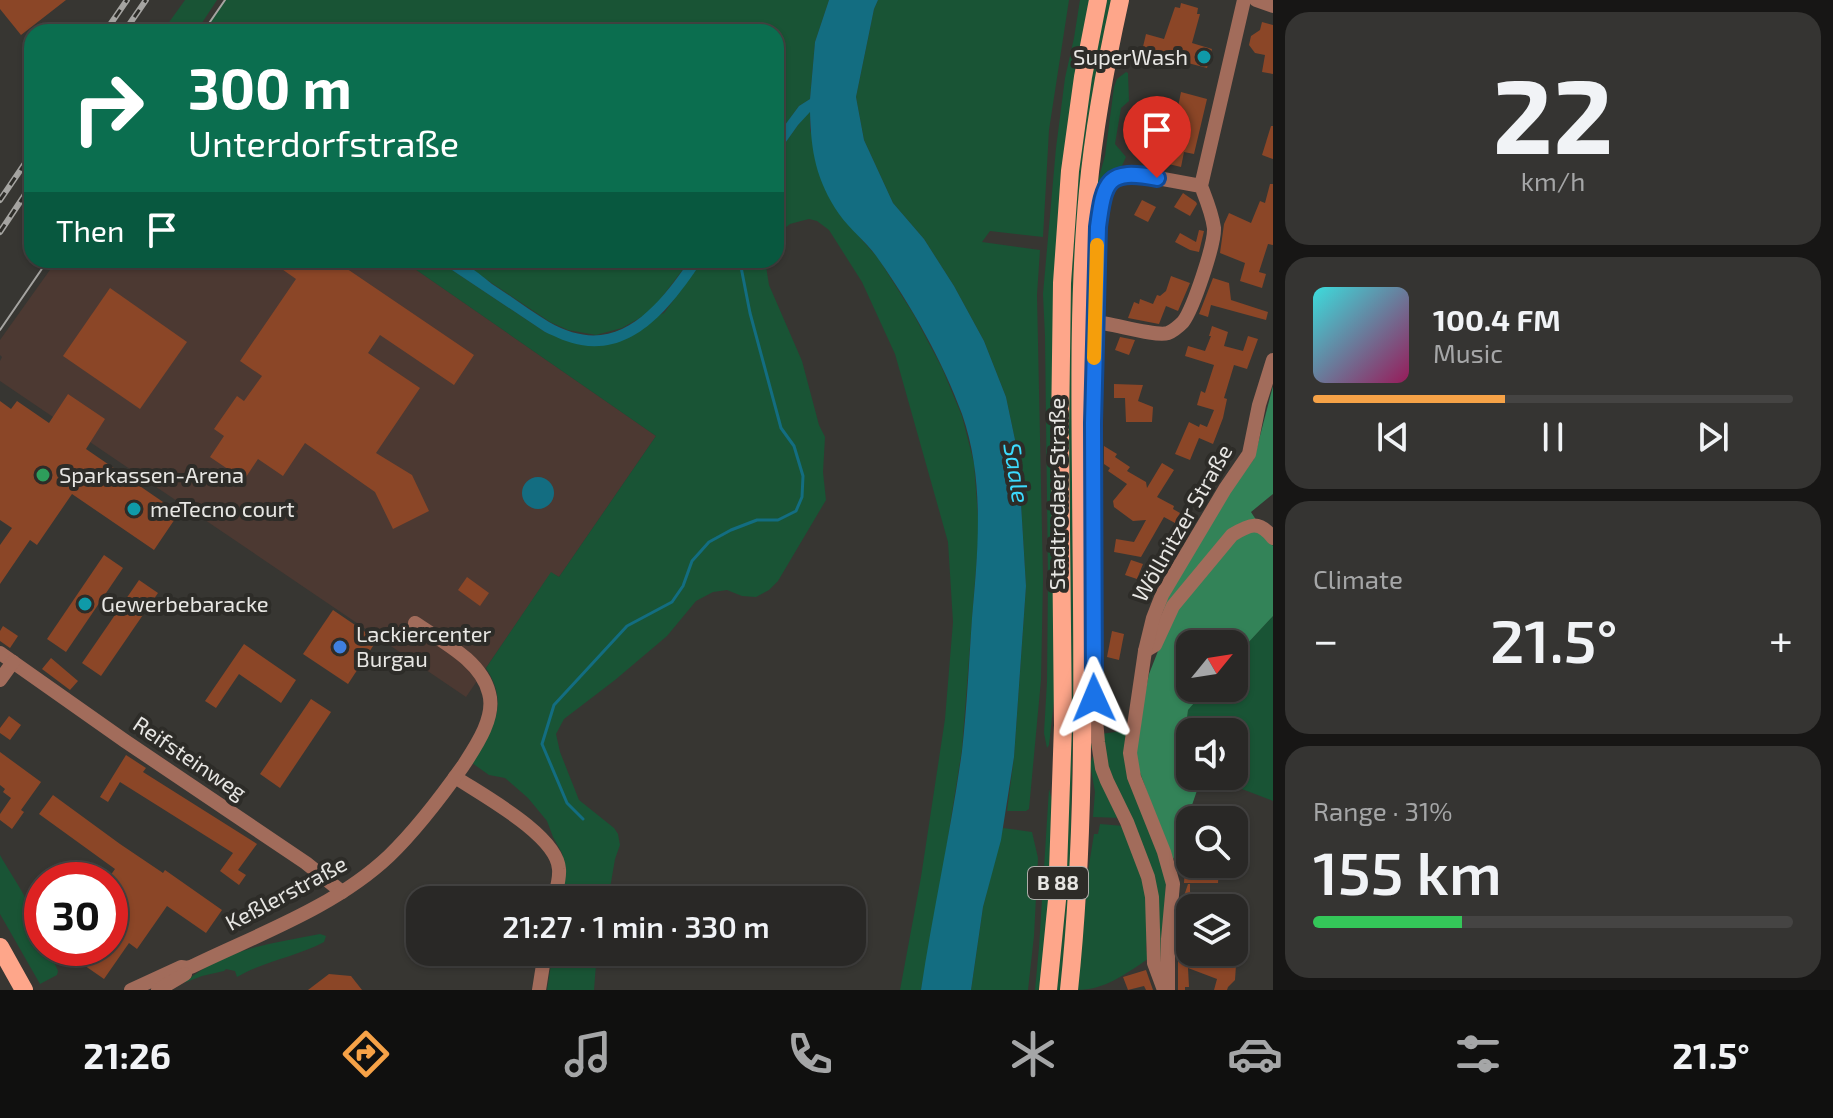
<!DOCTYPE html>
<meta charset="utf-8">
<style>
:root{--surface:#292826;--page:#353432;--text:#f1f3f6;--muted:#a5a6a7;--line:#454443;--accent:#f6a247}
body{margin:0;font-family:"Exo 2",sans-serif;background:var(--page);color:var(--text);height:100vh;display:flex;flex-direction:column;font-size:30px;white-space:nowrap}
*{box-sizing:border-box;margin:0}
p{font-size:26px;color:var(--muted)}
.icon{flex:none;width:44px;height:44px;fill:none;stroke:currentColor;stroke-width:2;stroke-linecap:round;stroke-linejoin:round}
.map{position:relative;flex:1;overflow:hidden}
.details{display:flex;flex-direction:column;gap:12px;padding:12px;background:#171615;width:560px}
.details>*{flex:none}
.top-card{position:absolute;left:24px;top:24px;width:760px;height:244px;border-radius:24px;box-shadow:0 2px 6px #0004,0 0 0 2px var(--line);background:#0b6e4f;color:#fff;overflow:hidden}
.needle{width:52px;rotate:60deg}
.controls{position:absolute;left:1176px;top:630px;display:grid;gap:16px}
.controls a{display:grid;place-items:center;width:72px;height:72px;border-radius:16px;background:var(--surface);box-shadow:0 2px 6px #0004,0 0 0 2px var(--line);font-size:40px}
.speed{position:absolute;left:24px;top:862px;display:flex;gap:16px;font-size:40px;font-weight:700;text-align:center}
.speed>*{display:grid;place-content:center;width:104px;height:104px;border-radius:50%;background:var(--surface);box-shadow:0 2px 6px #0004,0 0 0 2px var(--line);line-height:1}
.speed .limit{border:12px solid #d22;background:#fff;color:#111}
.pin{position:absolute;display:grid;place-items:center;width:68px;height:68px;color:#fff;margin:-82px -34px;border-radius:50% 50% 50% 0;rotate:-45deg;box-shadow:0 0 8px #0007}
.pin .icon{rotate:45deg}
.me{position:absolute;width:88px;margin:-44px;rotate:359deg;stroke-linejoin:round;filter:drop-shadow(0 0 6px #0008)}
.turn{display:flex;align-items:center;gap:28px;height:168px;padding:0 32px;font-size:36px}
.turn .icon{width:104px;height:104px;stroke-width:2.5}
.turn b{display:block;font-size:56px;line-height:68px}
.then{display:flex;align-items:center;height:76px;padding:0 32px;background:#0003;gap:16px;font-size:30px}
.big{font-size:60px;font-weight:600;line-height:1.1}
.details .tile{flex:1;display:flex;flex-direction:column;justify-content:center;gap:12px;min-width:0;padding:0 28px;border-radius:24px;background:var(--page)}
.details .dial{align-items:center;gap:0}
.dial b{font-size:104px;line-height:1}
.song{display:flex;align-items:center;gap:24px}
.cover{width:96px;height:96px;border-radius:12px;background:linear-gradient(135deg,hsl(180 70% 55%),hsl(330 70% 35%))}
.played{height:8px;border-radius:4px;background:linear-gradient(90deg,var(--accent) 40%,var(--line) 40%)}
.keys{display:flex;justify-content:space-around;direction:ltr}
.heat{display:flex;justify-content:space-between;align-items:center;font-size:44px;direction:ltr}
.charge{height:12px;border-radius:6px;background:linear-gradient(90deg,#34c759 31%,var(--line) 0)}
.trip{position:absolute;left:406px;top:886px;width:460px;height:80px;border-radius:24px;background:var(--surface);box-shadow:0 2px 6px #0004,0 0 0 2px var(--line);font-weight:600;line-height:80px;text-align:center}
.tabs{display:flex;height:128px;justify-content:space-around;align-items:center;background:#10100f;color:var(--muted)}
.tabs .icon{width:56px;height:56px}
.tabs .on{color:var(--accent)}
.tabs b{font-size:36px;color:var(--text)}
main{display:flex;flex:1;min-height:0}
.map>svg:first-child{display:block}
.industrial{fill:#4c3932}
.green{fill:#195435}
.forest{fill:#338358}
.water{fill:#136d81}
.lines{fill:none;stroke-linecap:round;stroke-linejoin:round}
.stream{stroke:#136d81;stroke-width:3}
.building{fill:#8b4627}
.minor{stroke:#a26c5b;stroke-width:14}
.major{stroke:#fea68a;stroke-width:18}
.tram{stroke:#a5a4a1;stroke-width:2}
.rail-casing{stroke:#a5a4a1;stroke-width:6}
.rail{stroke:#2d2c28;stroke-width:3;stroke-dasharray:9;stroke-linecap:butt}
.route-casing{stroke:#114b97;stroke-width:20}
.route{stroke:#1a73e8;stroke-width:14}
.slow{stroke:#f59e0b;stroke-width:14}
.culture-dot{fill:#0f9aa8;stroke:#2d2c28;stroke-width:3}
.leisure-dot{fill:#2e9e5b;stroke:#2d2c28;stroke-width:3}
.shop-dot{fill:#3f7fe0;stroke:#2d2c28;stroke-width:3}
.labels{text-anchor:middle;stroke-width:8;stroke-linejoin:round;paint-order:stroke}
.shield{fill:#2d2c28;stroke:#afaeab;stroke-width:2}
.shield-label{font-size:20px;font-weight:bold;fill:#e7e6e3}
.poi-label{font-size:22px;fill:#e7e6e3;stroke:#2d2c28;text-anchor:start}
.street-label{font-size:22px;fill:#e7e6e3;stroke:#2d2c28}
.water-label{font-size:24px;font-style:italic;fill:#3cdbfe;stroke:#2d2c28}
</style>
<main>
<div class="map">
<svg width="1273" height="990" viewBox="0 0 1273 990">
<rect width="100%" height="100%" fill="#373632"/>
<!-- industrial -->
<path class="industrial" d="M57,260H402L656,436L559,577L551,573L466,697L0,381V361L2,357L0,355V340Z"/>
<!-- green -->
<g class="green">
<path d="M185,0H217L196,32H162Z"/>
<path d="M225,0H829L815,42L810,99L799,106L776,137V32H203Z"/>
<path d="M878,0H1069L1049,130L1043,237L990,231L982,242L1040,250L1037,295L1043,579L1041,680L1029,809L1026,811H1007L1014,757L1026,586L1018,454L1006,397L984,341L954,286L924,239L893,203L864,140L856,97L874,9Z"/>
<path d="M1080,0H1091L1072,99L1055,692L1049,745L1047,748L1044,733L1047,682L1048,580L1045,336L1043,294L1056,148L1065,78L1074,38Z"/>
<path d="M1106,0H1113L1099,61L1074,672L1070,878L1063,990H1057L1070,287L1075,190L1084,117Z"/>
<path d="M1126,72L1128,73L1129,101L1121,108L1115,144L1126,157L1120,170L1105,174L1098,192L1096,743L1090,750L1095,191L1105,156L1114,87L1117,79Z"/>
<path d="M810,111V130L840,215L878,258L914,315L942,368L962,416L974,463L979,530L962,749L939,895L921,990H900L921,877L945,719L953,622L948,542L895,354L862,282L829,230L817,221L809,219L801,221L790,224L776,235V156L798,125Z"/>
<path d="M402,260H437L545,332L581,345L664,313L703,260H765L769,285L802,361L819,425L825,437L823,472L826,500L778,581L769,590L756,597L742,596L727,590L713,592L696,601L667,636L615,680L564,719L556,734L560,752L579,800L614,828L618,834L620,845L615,859L608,900H561L566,871L562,853L553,837L547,821L528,798L505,778L489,775L472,763C491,728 511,707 486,668L551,572L559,577L656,436Z"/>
<path d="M457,260H690L656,305L645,315L622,328L596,335L568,330L550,322Z"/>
<path d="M1273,616V801L1208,776H1234V732H1190V752L1184,742L1188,710L1207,688H1234V658Z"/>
<path d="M1130,727L1166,882L1161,965L1155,900L1107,774L1101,734L1122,731Z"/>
<path d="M1096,748L1121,818L1093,817L1095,792L1090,764Z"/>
<path d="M1049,789L1054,807V827L1042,990H1035L1039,947Z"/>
<path d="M1100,824L1124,826L1143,874L1149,926L1146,947L1148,959C1125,974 1105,990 1077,990L1089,865L1094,834H1098Z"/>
<path d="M1003,828L1032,832L1038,858L1034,936L1028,990H971L983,907Z"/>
<path d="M0,855C15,882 42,917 42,948H48L58,971L57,975L40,984L0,914Z"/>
<path d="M320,934L326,936L324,942C296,957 264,961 237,977L235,971L226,969L224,971L202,976L184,983C226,948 269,944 320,934Z"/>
<path d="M553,952H597L594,990H547Z"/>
</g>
<!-- forest -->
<path class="forest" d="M1273,386V494L1251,512L1273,546V616L1234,658V644H1190V688H1207L1188,710L1184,742L1190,752V776H1202L1172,863L1136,761L1137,731L1149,674L1160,646L1165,596L1229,493L1254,459Z"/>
<!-- water -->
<g class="water">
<path d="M829,0H878L874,9L856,97L864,140L893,203L924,239L954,286L984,341L1006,397L1018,454L1026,586L1014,757L1001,840L983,907L971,990H921C933,910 951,831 962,751C967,707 969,662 972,618C978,551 985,480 962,414C943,362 911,305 879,260C868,243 851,231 839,214C816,180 811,152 810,112L798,125L776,156V137L799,106L810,99L815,42Z"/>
<path d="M437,260C443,260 451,259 456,260C466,262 483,277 492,284C511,296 529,310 549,322C615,360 655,310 690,260H703C675,301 638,355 581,345C568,343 556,337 545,332Z"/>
<circle cx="538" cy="493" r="16"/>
</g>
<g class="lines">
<!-- stream -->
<path class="stream" d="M583,819L567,803L542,744L554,705L627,626L672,602L683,586L692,561L709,542L731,530L757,520H778L796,511L802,497L803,476L794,446L781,428L750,313L741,267V260"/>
</g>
<!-- building -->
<g class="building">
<path d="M0,0H66L21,35L0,9Z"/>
<path d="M1181,3L1198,8L1197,14H1200L1192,43L1212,49L1207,68L1142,51L1146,34L1164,39L1175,7L1180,8Z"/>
<path d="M1262,22L1273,25V74L1262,72L1265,55L1255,53L1249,45L1251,36L1260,30Z"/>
<path d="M1181,92L1207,99L1194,154L1184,152L1181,167L1152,160L1165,104L1178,107Z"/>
<path d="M1271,126H1273V159L1262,155Z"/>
<path d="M1270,184H1273V245L1268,244L1259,272L1266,274L1262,288L1240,281L1245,263L1220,253L1224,224L1229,213L1251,223L1260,201L1265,203Z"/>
<path d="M1183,193L1196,202L1197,204L1190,216L1174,207Z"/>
<path d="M1142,200L1156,207L1148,222L1134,215Z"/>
<path d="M1199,230L1204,231L1199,252L1190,250L1175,242L1180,233L1196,242Z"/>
<path d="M284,260H334L474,355L454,385L380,335L368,353L420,388L376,453L412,475L429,511L393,529L375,492L305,443L283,476L258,459L244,480L210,457L224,436L214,429L237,396L244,401L262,376L240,361L296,279L279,267Z"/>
<path d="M1171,276L1190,283L1178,311L1166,306L1159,324L1128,318L1134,302L1139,304L1140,299L1153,304L1157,295L1160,296L1166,291Z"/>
<path d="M1213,278L1229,283L1231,300L1268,312L1266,320L1211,305L1208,317L1199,314Z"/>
<path d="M110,288L187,342L140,409L63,356Z"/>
<path d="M1212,326L1228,332L1224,346L1243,351L1248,336L1258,339L1247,369L1234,365L1224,398L1227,399L1223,418L1213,444L1199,438L1190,460L1175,454L1189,422L1199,427L1200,424L1207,427L1214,410L1197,405L1201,391L1205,393L1214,365L1185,356L1188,346L1205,351L1211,336H1209Z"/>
<path d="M1120,337L1135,340L1129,355L1115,350Z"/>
<path d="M1114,384L1143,385L1138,401L1153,407L1152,422H1126L1125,398H1114Z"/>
<path d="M68,394L105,419L86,449L179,513L154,550L72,494L37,545L30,540L0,584V545L12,528L0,520V401L11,409L17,401L49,423Z"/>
<path d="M1104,446L1117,454L1115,457L1130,467L1127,471L1146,482L1147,488L1162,463L1174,470L1157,497L1174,506L1173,509L1180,513L1175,523L1164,517L1141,557L1114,552L1116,539L1134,542L1146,520L1133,521L1114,507L1113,501L1127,484L1108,471L1110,468L1104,464Z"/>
<path d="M104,555L123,568L66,652L47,639Z"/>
<path d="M1131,560L1143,564L1137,579L1125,575Z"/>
<path d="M467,577L489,593L480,606L458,590Z"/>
<path d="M139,580L158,593L101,676L82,663Z"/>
<path d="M333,610L377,640L348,684L303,654Z"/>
<path d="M3,626L18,636L10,648L0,641V631Z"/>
<path d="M1112,631L1124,634L1119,660L1107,657Z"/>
<path d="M244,644L296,680L281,703L239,674L216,708L205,701Z"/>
<path d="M51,658L78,681L70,690L42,669Z"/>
<path d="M311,699L331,712L280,788L260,774Z"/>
<path d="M9,716L21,725L10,740L0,733V728Z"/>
<path d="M0,752L41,782L21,810L24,812L12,829L0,820V814L11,798L3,792L5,789L0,785Z"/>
<path d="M126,755L146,768L143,772L257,844L238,870L246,875L239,885L220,871L233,853L120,782L108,802L100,797Z"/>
<path d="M53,795L120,844L163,873L165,870L222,910L206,933L167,906L137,949L129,943L104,979L68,954L73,948H110V876L115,869L39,814Z"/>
<path d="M1185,869L1219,870L1218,883H1184Z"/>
<path d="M1188,884H1190V892L1220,901L1218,908H1190V952H1207V957L1236,965L1235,980L1228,987L1227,990H1214L1217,979L1188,968L1189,987H1185V990H1178V939L1181,905Z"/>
<path d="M1146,970L1153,990H1146L1144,986L1128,990L1123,977Z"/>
<path d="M329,974L351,976L362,990H308Z"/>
</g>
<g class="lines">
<!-- minor -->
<g class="minor">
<path d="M1256,0L1273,6"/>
<path d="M1201,186L1136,174L1119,177L1106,188L1102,196L1098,227L1094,322C1112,323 1155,337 1168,333C1173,331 1179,326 1183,322C1193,309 1215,244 1214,228C1212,213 1206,199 1201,186L1244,0"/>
<path d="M1094,322L1093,640L1094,698L1098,742L1102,768L1107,781L1127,822L1148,877L1152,897L1154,963L1164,990"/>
<path d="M1145,651L1155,645L1173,606L1232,535C1250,524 1259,520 1273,538"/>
<path d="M0,653L125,741L306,863L342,892"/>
<path d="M0,680L13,662"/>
<path d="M455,777C482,795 557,835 559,869C560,879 556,891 554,900"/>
<path d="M131,990L181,967L188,968L193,966C259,934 335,907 389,856C417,829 441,797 463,766C476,746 496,717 489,693C481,660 441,641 415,623"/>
<path d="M158,990L185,974"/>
<path d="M539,990L545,952"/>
<path d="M1168,990V939L1173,884L1164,852L1134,777L1130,753L1145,651L1153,618L1162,595L1225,489L1249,454L1259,405L1273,360"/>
</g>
<!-- major -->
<g class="major">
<path d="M0,947L24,990"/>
<path d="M1048,990L1057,900L1063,725L1060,430L1062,283L1070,171L1083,77L1098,0"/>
<path d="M1069,990C1087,822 1082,651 1081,482C1080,385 1079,287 1088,191C1094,127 1106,63 1120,0"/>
</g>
<!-- tram -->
<g class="tram">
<path d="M203,32L225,0"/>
<path d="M0,330L48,260"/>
</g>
<defs>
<g id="rail">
<path d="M105,32L127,0"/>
<path d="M124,32L146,0"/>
<path d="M0,200L32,153"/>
<path d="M0,232L32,184"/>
</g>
</defs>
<!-- rail casing -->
<use href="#rail" class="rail-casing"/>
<!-- rail -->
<use href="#rail" class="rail"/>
</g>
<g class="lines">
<defs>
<path id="route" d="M1094,698L1093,423L1098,227C1104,181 1107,168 1157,178"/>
</defs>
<!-- route casing -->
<use href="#route" class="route-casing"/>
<!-- route -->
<use href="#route" class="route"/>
<!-- slow -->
<path class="slow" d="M1094,358L1097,245"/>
</g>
<!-- markers -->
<g class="culture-dot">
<circle cx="1204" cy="57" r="8"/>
<circle cx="134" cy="509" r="8"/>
<circle cx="85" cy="604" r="8"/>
</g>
<circle class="leisure-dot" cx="43" cy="475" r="8"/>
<circle class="shop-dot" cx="340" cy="647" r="8"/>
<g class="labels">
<!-- shield labels -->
<rect class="shield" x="1028" y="867" width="60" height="32" rx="6"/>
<g class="shield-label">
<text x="1058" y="890">B 88</text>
</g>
<!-- poi labels -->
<g class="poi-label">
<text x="1188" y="65" text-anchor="end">SuperWash</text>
<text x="59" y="483">Sparkassen-Arena</text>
<text x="150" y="517">meTecno court</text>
<text x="101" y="612">Gewerbebaracke</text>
<text x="356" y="642">Lackiercenter<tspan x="356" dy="25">Burgau</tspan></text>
</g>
<!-- street labels -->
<g class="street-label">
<text transform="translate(1057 494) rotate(-90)" y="8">Stadtrodaer Straße</text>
<text transform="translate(1182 523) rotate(-60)" y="8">Wöllnitzer Straße</text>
<text transform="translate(190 758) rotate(34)" y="8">Reifsteinweg</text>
<text transform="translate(286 893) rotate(-28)" y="8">Keßlerstraße</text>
</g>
<!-- water labels -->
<g class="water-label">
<text transform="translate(1016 473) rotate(81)" y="8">Saale</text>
</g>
</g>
</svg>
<div class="controls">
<a><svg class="needle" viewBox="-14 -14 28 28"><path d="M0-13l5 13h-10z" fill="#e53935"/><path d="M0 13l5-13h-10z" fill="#a5a6a7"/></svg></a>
<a><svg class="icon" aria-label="sound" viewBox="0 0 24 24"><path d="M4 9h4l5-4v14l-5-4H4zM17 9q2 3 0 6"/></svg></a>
<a><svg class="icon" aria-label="search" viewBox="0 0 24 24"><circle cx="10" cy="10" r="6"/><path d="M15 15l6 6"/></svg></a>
<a><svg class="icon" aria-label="layers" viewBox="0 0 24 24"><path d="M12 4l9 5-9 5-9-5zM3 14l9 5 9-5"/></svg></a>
</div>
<div class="speed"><div class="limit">30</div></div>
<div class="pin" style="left:1157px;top:178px;background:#d93025"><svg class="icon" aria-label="arrive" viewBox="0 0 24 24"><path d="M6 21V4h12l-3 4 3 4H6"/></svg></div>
<svg class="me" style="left:1094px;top:698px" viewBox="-20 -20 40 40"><path d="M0-17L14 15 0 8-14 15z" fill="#1a73e8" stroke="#fff" stroke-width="4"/></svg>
<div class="trip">21:27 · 1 min · 330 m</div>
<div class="top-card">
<div class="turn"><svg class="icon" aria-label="right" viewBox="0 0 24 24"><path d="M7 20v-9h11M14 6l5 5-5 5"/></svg><div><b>300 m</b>Unterdorfstraße</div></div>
<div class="then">Then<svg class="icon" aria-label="arrive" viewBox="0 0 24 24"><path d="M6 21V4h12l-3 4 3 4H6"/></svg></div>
</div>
</div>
<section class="details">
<div class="tile dial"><b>22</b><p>km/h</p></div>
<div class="tile">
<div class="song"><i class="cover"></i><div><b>100.4 FM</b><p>Music</p></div></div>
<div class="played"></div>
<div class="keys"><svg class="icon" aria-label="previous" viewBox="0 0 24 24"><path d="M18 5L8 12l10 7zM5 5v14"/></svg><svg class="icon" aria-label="pause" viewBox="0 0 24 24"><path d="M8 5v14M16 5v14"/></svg><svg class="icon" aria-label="next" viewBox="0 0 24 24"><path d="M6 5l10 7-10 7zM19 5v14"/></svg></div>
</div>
<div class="tile"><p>Climate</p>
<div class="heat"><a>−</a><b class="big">21.5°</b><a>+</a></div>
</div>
<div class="tile"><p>Range · 31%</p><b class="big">155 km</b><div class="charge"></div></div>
</section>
</main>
<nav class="tabs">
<b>21:26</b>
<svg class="icon on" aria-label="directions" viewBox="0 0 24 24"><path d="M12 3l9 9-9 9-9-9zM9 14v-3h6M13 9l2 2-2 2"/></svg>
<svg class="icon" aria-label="music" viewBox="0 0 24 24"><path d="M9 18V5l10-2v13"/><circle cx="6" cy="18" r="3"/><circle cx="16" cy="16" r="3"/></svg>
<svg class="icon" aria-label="phone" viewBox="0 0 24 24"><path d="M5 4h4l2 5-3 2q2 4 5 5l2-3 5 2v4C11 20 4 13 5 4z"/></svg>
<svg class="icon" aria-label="climate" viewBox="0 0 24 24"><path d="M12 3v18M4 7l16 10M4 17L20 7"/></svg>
<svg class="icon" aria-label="car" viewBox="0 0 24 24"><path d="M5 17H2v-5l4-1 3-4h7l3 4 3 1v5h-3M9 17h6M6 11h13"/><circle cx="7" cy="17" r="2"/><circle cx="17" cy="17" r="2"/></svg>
<svg class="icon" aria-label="filters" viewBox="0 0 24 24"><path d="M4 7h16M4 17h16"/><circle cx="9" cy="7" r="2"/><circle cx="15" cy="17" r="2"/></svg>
<b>21.5°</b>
</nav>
